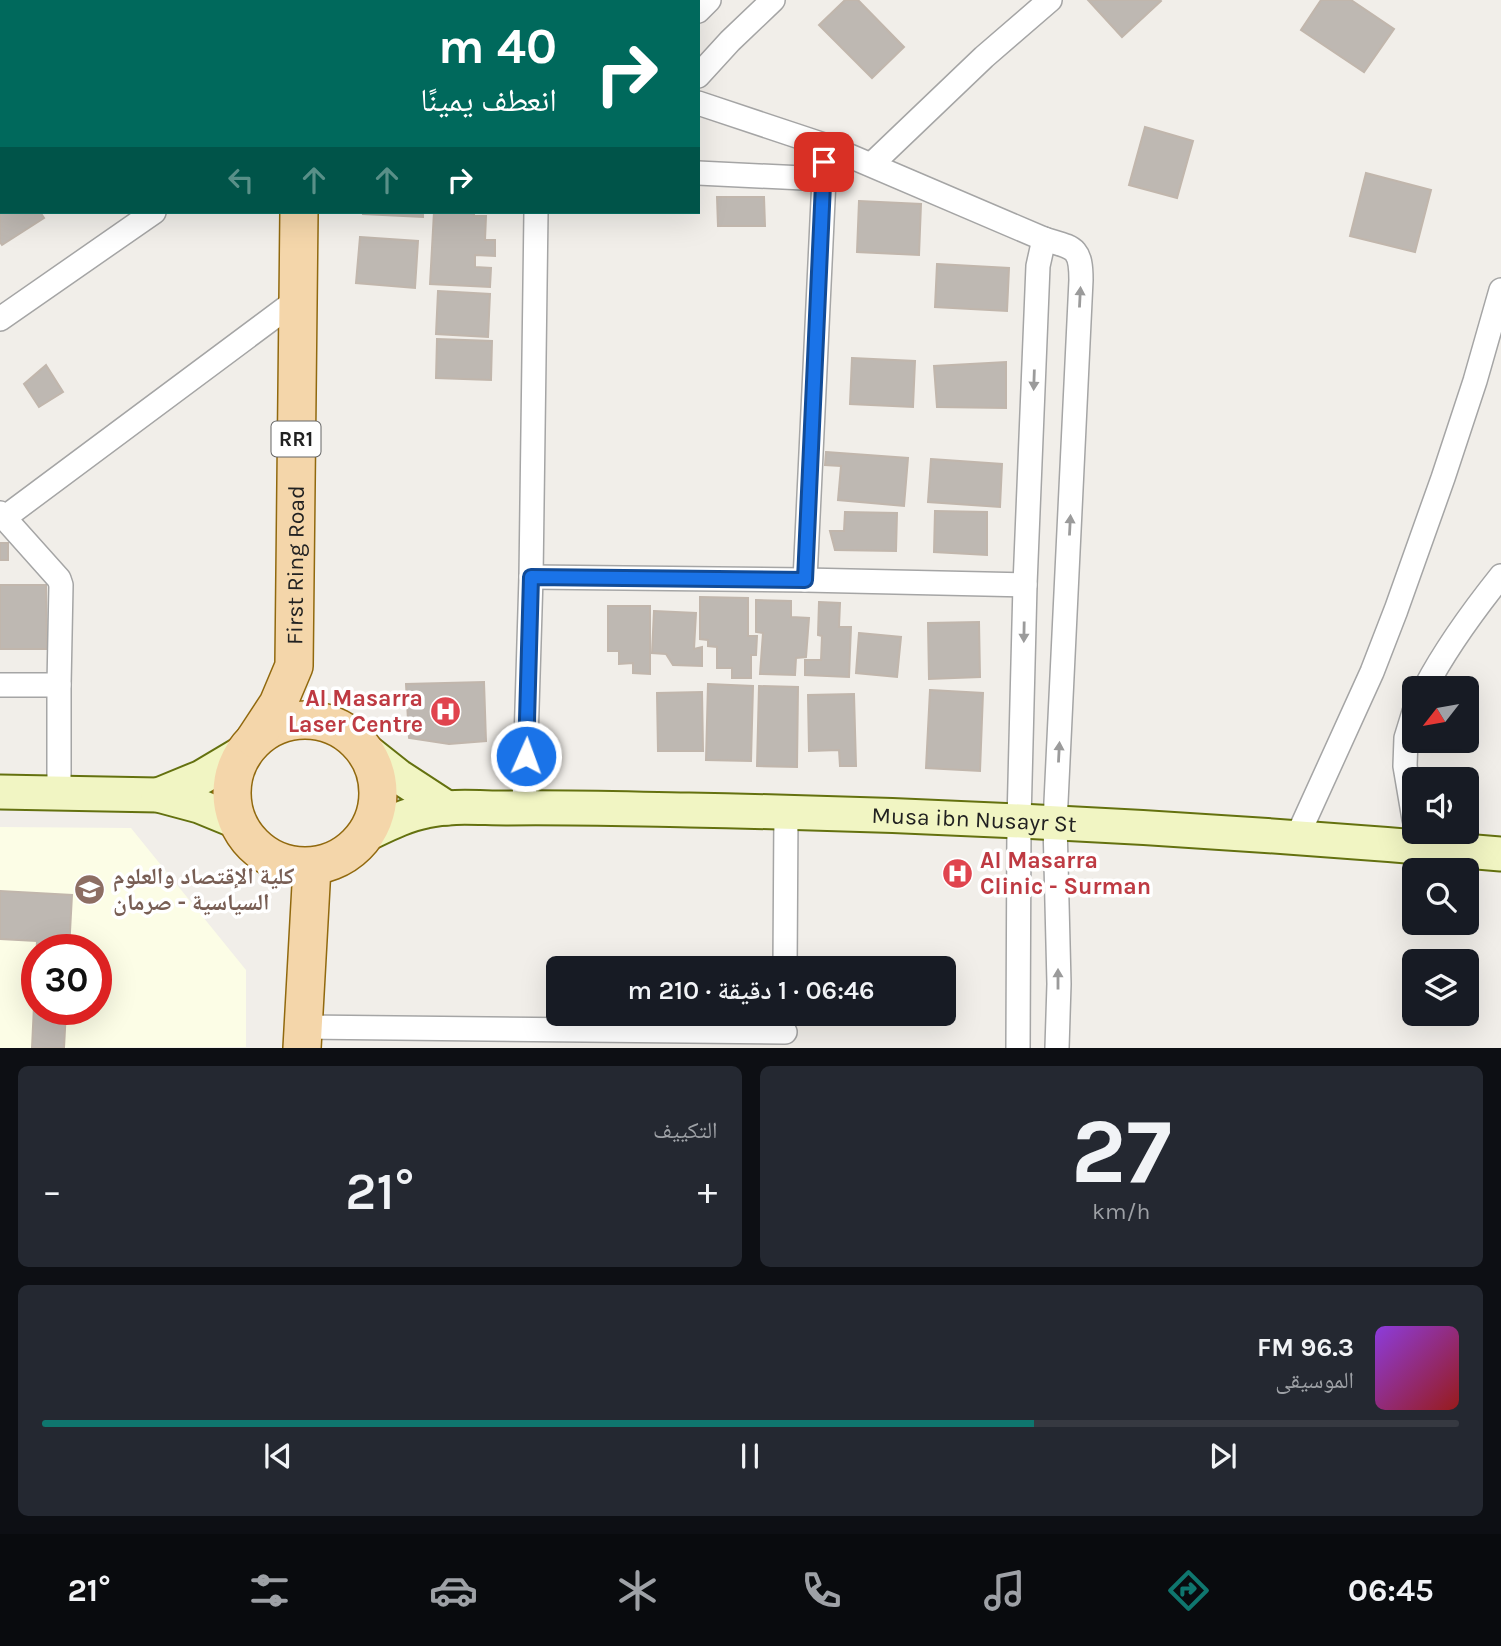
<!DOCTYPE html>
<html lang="ar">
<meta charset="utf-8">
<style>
:root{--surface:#171b24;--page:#242831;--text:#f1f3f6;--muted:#9ea1a6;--line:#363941;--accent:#0f766e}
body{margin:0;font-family:Karla,"Noto Naskh Arabic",sans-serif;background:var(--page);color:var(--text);direction:rtl;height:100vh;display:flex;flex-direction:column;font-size:26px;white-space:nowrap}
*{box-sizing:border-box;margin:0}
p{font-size:23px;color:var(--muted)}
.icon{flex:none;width:38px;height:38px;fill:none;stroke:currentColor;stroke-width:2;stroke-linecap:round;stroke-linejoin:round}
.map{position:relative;height:1048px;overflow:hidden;direction:ltr}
.drawer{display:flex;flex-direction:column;gap:18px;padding:18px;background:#0d0f14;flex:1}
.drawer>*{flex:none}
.banner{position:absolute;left:0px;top:0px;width:700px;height:214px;box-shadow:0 7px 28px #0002;direction:rtl;background:#00695c;color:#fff;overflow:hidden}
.needle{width:46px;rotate:239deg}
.fabs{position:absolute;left:1402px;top:676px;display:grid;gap:14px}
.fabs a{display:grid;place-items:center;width:77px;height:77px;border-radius:10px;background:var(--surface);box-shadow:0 7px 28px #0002;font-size:35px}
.speed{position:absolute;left:21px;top:934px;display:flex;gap:14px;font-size:35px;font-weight:700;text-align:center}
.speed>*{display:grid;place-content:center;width:91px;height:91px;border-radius:50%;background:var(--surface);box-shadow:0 7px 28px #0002;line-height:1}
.speed .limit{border:10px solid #d22;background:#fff;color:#111}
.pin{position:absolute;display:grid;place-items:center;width:60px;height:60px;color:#fff;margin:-30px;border-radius:14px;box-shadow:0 4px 10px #0006}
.me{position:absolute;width:77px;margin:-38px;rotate:2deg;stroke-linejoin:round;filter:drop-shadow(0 0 5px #0008)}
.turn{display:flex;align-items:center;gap:24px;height:147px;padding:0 28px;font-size:32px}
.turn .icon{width:91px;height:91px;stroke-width:2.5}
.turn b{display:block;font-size:49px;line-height:60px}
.lanes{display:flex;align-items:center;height:66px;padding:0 28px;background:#0003;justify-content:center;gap:35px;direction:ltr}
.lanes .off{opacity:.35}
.big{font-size:52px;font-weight:600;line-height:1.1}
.drawer .widget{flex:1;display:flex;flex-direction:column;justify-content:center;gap:10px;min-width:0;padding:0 24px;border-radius:10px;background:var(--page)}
.drawer .dial{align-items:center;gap:0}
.dial b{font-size:91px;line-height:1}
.song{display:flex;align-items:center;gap:21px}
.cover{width:84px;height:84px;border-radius:10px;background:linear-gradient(135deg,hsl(270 70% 55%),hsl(0 70% 35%))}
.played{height:7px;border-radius:4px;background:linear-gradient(90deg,var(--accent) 70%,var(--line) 70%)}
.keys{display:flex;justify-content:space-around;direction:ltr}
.heat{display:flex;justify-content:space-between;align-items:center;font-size:38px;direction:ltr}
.drawer .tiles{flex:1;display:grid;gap:18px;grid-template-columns:1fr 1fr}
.widget:last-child{grid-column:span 2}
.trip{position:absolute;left:546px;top:956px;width:410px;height:70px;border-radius:10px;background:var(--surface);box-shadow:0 7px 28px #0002;font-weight:600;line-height:70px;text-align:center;direction:rtl}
.tabs{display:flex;height:112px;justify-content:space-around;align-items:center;background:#090b0e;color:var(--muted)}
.tabs .icon{width:49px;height:49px}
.tabs .on{color:var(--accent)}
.tabs b{font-size:32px;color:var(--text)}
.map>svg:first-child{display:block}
.education{fill:#fcfde6;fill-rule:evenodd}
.building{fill:#beb8b2;stroke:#c1b6ac;stroke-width:2}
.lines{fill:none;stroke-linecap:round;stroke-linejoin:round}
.street-casing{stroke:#a5a5a5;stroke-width:26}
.secondary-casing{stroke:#64710f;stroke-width:37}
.primary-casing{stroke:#91690e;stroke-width:40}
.street{stroke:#fff;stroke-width:23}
.secondary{stroke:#f1f5c3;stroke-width:33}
.primary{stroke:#f4d6aa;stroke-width:37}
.oneway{fill:#9b9b9b}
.route-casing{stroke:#114b97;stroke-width:18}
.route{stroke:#1a73e8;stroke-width:12}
.labels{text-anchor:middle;stroke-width:7;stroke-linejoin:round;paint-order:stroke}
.shield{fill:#fff;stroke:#646464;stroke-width:2}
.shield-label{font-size:21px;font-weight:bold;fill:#212121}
.street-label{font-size:23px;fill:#212121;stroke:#fff}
.health-label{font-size:23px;font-weight:bold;fill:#be3a42;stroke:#fff;text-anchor:end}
.education-label{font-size:23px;font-weight:bold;fill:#785e54;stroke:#fff;text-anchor:start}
</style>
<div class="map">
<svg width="1501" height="1048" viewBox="0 0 1501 1048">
<rect width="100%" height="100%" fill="#f1eee9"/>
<!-- education -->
<path class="education" d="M0,827L131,828L246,970V1047L0,1048ZM37,950H96V1010H37Z"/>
<!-- building -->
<g class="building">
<path d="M845,0H858L904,47L872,78L819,25Z"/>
<path d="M1088,0H1160L1161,1L1122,37Z"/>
<path d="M1321,0H1351L1394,29L1364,72L1301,30Z"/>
<path d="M0,118L2,121V177L0,178Z"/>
<path d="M1145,127L1193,141L1177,198L1129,185Z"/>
<path d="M1366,173L1431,190L1415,252L1350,236Z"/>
<path d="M2,192V212H40L44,218L2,245L0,242V193Z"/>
<path d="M717,197H764L765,226H718Z"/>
<path d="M859,201L921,204L919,255L857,252Z"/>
<path d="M363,212H423V217L363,214Z"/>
<path d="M434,212H474V216H486L485,240H495V256L475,255V267L491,268L490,287L430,284Z"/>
<path d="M360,237L418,241L415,288L356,283Z"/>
<path d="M937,264L1009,268L1007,311L935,307Z"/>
<path d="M438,291L490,294L488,337L436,334Z"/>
<path d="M437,339L492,341L491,380L436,378Z"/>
<path d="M852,358L915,361L913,407L850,404Z"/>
<path d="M1006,362V408L937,407L934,366Z"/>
<path d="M46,365L63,392L39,407L24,384Z"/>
<path d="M826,452L908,458L904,506L838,500L841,466L825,465Z"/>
<path d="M931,459L1002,464L1000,507L928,502Z"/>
<path d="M935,511L987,512V555L934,552Z"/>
<path d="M845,512L897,513L896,551L835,550L830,531H844Z"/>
<rect x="0" y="543" width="8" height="17"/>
<path d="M0,585H46L47,649H0Z"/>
<path d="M700,597L748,598V636H757L756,655H751V678H732V668H717V647L708,646V640L700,639Z"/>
<path d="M756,600L791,601V617L809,618L806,657L796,658L795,675L760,674L763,633L756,632Z"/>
<path d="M819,602L840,603L839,627H851L849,677L805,675V660H821L822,636L818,635Z"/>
<path d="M608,606H650V674L633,673V663L619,664V651H608Z"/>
<path d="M654,611L696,613L694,649L702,647V666L673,665L666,654L652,653Z"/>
<path d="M979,622L980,677L929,679L928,623Z"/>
<path d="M859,633L901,637L897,677L856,673Z"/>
<path d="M484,682L486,741L449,744L409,738L406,684Z"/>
<path d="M708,684L753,686L751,761L706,760Z"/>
<path d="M759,686L798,687L797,767L757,766Z"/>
<path d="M930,690L983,693L980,771L926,768Z"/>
<path d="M702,692L703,751H658L657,693Z"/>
<path d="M854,694L856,766H840L839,750L809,751L808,695Z"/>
<path d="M0,891L72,895L69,950H37V1010H66L64,1048H32L37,941L0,939Z"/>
</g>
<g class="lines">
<defs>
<g id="street">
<path d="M60,0V2"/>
<path d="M243,0V2"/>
<path d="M416,0L421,2"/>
<path d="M533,0L535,2"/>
<path d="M698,11L709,0"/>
<path d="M698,76L730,41L773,0"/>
<path d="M698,103L824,145L1044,239C1073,248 1081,246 1081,280L1055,823L1059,984L1057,1048"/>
<path d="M0,106L2,104"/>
<path d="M872,164L984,57L1050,0"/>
<path d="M698,173L824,179L805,580"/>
<path d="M0,319L154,212"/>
<path d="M0,513L59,579L61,585L59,685V793"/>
<path d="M4,518L298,299"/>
<path d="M531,577L805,580L1025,585"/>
<path d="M0,685H59"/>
<path d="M1425,688C1446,648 1473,611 1501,576"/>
<path d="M1414,712L1406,738L1405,766L1414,819"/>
<path d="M524,807L531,577L536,212"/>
<path d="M1297,837L1372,672L1396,610L1443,478L1475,381L1501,290"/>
<path d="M785,968L786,812"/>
<path d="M303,1027L785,1032"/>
<path d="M1018,1048L1019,821L1025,585L1038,266L1044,239"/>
</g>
<g id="secondary">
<path d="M364,749L398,776L447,808"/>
<path d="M0,792L158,795L199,806L238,822"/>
<path d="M158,795L202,777L244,752"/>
<path id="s1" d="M367,834C386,825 405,815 426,811C452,805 479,808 506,808C567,807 628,809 689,810C960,815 1231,830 1501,854"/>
</g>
<g id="primary">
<path d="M292,0L293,2"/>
<circle cx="305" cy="793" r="73"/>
<path id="s2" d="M255,739L278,704L294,666L299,212"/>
<path d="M302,1048L312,867"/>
</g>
</defs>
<!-- street casing -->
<use href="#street" class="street-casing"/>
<!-- secondary casing -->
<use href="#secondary" class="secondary-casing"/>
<!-- primary casing -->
<use href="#primary" class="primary-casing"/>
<!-- street -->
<use href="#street" class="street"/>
<!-- secondary -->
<use href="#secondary" class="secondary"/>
<!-- primary -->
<use href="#primary" class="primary"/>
</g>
<!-- one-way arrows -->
<defs><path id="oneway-solid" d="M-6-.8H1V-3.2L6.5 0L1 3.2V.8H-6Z" transform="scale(1.75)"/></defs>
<g class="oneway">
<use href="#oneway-solid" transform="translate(1080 297) rotate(-87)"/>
<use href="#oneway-solid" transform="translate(1034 380) rotate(92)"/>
<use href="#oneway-solid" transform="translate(1070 525) rotate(-87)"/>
<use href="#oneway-solid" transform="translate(1024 632) rotate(91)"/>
<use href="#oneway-solid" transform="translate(1059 752) rotate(-87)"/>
<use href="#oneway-solid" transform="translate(1058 979) rotate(-90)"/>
</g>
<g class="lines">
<defs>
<path id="route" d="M526,756L531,577L805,580L824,162"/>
</defs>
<!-- route casing -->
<use href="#route" class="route-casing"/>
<!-- route -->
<use href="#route" class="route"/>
</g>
<!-- icons -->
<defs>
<symbol id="hospital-disc" viewBox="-11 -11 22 22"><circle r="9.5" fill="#e0444e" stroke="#fff"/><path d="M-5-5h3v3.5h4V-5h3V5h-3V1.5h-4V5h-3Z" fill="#fff"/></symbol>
<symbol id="university-disc" viewBox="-11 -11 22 22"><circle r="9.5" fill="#8d6e63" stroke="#fff"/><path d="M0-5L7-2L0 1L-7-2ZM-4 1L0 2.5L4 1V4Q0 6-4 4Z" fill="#fff"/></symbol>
</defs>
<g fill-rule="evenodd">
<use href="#hospital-disc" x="428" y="694" width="35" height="35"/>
<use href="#hospital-disc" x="940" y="856" width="35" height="35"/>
<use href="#university-disc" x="72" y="872" width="35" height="35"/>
</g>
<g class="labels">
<!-- shield labels -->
<rect class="shield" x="271.5" y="421.5" width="49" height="35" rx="5"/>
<g class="shield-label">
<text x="296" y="446">RR1</text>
</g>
<!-- street labels -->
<g class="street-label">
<text dy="8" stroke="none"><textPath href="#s2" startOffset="184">First Ring Road</textPath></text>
<text dy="8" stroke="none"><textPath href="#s1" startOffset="612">Musa ibn Nusayr St</textPath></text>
</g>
<!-- health labels -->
<g class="health-label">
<text x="423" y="706">Al Masarra<tspan x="423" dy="26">Laser Centre</tspan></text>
<text x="980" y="868" text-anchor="start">Al Masarra<tspan x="980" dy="26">Clinic - Surman</tspan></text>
</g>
<!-- education labels -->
<g class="education-label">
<text x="113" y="884">كلية الإقتصاد والعلوم<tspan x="113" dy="26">السياسية - صرمان</tspan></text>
</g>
</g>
</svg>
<div class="fabs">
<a><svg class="needle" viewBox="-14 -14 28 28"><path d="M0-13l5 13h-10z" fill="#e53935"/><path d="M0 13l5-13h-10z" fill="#9ea1a6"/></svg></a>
<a><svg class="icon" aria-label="sound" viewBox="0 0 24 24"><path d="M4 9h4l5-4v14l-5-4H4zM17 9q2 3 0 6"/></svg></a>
<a><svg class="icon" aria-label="search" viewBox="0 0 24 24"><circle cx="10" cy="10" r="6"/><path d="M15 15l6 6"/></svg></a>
<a><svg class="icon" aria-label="layers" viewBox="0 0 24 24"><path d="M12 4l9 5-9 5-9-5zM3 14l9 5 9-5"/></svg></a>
</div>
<div class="speed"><div class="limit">30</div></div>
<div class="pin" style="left:824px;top:162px;background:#d93025"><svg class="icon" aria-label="arrive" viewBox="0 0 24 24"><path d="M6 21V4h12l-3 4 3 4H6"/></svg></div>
<svg class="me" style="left:526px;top:756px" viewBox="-20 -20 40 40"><circle r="17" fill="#1a73e8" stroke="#fff" stroke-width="3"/><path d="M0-11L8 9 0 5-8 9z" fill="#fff"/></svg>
<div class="trip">06:46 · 1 دقيقة · 210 m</div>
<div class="banner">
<div class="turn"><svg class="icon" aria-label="right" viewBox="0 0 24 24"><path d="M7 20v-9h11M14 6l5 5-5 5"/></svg><div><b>40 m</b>انعطف يمينًا</div></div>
<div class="lanes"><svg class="icon off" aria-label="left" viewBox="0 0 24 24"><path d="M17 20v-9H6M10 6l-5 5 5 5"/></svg><svg class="icon off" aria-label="ahead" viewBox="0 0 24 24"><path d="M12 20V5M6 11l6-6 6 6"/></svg><svg class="icon off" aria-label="ahead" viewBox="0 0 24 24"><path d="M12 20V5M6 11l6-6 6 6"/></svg><svg class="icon" aria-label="right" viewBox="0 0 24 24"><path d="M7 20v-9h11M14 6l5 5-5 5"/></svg></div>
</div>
</div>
<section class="drawer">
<div class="tiles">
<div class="widget dial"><b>27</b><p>km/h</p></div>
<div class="widget"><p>التكييف</p>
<div class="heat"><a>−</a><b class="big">21°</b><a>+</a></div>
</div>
<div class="widget">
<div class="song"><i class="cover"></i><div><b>96.3 FM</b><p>الموسيقى</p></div></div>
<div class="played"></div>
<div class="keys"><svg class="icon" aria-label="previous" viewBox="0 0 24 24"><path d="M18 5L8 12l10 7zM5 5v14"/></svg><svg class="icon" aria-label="pause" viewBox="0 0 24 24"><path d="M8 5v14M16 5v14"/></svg><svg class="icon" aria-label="next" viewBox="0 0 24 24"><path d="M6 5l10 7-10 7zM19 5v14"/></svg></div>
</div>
</div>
</section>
<nav class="tabs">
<b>06:45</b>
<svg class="icon on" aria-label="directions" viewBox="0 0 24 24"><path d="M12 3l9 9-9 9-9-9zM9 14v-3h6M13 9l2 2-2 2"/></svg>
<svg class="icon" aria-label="music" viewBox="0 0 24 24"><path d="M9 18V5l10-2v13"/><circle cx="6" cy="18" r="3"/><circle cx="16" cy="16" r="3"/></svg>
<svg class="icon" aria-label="phone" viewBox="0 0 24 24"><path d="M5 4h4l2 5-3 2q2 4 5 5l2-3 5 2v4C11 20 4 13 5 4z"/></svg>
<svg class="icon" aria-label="climate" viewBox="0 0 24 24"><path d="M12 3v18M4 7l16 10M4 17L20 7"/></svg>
<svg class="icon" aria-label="car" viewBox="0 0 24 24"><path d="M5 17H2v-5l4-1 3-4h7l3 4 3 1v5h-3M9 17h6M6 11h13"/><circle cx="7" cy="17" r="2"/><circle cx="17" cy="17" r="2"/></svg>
<svg class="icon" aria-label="filters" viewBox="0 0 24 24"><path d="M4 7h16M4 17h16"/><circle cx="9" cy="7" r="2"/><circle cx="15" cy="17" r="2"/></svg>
<b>21°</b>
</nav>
